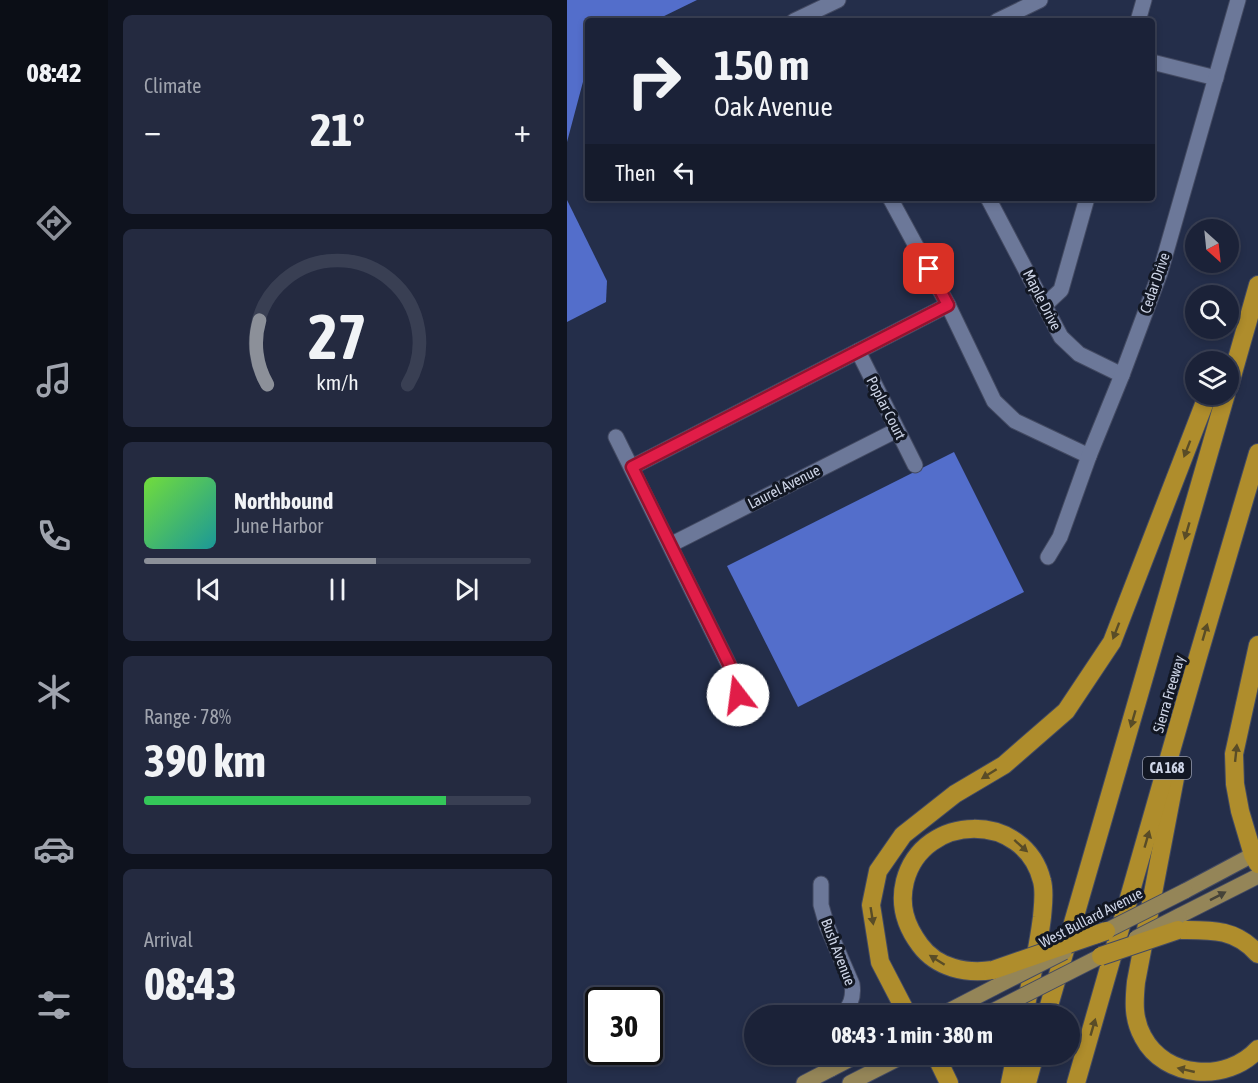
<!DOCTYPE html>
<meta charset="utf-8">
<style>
:root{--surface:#1b2238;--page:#242a40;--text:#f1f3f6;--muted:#a0a4ae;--line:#393f53;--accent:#8c9099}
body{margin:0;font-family:"Asap Condensed",sans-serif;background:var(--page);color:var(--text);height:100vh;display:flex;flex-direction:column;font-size:22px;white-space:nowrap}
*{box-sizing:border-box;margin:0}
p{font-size:20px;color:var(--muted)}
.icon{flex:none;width:33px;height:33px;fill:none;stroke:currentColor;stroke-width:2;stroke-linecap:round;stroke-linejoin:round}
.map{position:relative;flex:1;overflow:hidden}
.sheet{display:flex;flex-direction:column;gap:15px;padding:15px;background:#0f131f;width:459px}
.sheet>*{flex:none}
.hud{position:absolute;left:18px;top:18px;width:570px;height:183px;border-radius:6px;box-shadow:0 3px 9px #0003,0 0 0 2px var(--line);background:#1b2238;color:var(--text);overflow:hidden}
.needle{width:39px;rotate:153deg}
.buttons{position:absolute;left:618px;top:219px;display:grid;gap:12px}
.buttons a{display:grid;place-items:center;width:54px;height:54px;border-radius:50%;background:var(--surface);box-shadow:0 3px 9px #0003,0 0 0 2px var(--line);font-size:30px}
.speed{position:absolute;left:18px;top:987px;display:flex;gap:12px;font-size:30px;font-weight:700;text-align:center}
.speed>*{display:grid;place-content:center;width:78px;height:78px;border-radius:50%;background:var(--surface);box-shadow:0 3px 9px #0003,0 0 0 2px var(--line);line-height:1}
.speed .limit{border:3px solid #111;border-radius:9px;background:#fff;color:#111}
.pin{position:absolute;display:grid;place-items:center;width:51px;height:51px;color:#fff;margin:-26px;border-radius:12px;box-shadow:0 3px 9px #0006}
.me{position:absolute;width:66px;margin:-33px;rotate:345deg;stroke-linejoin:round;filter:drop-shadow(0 0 4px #0008)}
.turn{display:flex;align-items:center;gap:21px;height:126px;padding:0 30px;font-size:27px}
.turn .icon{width:78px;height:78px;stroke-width:2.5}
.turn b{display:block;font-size:42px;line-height:51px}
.then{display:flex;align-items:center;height:57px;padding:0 30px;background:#0003;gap:12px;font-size:22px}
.big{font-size:45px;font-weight:700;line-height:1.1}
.sheet .card{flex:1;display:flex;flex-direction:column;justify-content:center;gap:9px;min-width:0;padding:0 21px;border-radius:9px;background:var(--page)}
.sheet .dial{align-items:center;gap:0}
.dial svg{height:156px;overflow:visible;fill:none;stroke:var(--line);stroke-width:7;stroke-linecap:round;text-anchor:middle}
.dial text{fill:var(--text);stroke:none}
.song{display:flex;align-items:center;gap:18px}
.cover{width:72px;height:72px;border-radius:9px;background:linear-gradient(135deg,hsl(100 70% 55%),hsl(180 70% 35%))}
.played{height:6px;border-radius:3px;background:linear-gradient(90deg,var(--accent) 60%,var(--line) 60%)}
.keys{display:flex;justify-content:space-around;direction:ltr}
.heat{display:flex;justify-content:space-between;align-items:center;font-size:33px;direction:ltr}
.charge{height:9px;border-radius:4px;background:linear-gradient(90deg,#34c759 78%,var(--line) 0)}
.trip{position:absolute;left:177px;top:1005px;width:336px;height:60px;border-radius:30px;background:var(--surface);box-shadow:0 3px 9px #0003,0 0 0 2px var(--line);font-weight:700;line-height:60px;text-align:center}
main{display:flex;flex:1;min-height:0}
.dock{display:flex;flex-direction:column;width:108px;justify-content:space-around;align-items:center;background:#0b0e16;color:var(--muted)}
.dock .icon{width:42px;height:42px}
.dock .selected{color:var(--accent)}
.dock b{font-size:27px;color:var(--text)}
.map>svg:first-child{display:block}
.water{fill:#536ecb}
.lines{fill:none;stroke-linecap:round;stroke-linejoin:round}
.minor-casing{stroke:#434a62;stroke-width:17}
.major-casing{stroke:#434a62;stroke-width:17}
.highway-casing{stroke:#434a62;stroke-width:20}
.minor{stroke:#6c7899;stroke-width:15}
.major{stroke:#948558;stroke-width:15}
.highway{stroke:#af8d2c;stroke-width:18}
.major-bridge-casing{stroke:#434a62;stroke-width:17;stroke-linecap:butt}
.highway-bridge-casing{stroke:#434a62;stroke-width:20;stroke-linecap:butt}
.major-bridge{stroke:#948558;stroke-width:15}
.highway-bridge{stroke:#af8d2c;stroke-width:18}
.oneway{fill:#594c27}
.oneway2{fill:#464338}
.route-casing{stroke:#92132f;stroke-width:15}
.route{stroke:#e11d48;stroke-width:10}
.labels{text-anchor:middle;stroke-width:6;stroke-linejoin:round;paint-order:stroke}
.shield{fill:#121723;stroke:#959bac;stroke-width:1.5}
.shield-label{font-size:14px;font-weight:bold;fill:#cdd4e6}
.street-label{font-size:15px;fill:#cdd4e6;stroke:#121723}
</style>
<main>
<nav class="dock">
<b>08:42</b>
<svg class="icon selected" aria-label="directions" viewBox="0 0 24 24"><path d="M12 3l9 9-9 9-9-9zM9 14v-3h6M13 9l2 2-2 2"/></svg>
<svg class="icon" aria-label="music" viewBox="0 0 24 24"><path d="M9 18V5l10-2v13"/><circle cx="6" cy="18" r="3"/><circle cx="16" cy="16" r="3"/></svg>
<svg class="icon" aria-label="phone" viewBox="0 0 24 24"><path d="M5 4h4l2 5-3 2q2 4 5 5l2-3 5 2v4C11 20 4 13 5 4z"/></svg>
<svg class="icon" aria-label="climate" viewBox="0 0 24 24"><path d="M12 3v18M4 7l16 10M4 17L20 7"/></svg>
<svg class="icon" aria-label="car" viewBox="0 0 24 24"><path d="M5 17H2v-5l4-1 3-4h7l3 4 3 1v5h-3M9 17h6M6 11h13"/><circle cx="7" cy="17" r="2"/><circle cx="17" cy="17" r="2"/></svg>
<svg class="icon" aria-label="filters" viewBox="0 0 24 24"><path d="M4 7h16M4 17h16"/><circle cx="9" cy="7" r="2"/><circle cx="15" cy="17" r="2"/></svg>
</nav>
<section class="sheet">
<div class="card"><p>Climate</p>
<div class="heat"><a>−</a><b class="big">21°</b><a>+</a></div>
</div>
<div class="card dial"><svg viewBox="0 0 100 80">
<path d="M14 69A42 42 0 1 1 86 69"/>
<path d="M14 69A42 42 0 0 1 10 36" stroke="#8c9099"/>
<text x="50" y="56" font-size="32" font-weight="700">27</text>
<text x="50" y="72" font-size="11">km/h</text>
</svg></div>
<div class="card">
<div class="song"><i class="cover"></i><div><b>Northbound</b><p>June Harbor</p></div></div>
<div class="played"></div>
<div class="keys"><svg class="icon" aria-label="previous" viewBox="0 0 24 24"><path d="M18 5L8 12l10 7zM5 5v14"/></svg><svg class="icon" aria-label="pause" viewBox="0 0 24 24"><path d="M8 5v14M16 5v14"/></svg><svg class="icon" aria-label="next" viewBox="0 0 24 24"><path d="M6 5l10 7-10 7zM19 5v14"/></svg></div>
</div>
<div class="card"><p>Range · 78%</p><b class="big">390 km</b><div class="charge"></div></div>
<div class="card"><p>Arrival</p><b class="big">08:43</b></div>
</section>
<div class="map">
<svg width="691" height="1083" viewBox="0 0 691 1083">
<rect width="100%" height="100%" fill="#242e4a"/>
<!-- water -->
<g class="water">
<path d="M0,0H130L87,21H21V63L0,142Z"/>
<path d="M0,200L40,281L39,302L0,322Z"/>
<path d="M387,452L457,592L231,707L160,566Z"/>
</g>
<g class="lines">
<defs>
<g id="minor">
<path d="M227,21L271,0"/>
<path d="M430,21L473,0"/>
<path d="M571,21L577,0"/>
<path d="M585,62L649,78"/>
<path d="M323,198L381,305L427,401L448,421L522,456"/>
<path d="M421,198L494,337L512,354L555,375"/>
<path d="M478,305L494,290L520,198"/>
<path d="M291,351L348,465"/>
<path d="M49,437L168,677L171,695"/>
<path d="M65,467L381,305"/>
<path d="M103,545L330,430"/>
<path d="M481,557L493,537L522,456L555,375L593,273L671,0"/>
<path d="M254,884V905L260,926L285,984C287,997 284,1007 273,1016"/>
<path d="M257,1054L264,1069"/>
</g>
<g id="major">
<path d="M618,891L691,852"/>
<path d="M612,916L691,876"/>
<path d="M372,1016L428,987"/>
<path d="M237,1083L293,1054"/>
<path d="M283,1083L340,1054"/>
</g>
<g id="highway">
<path d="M662,387L691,285"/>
<path d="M691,645L667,754L668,784L673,811L686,855L691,864"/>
<path d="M608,778L569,982C567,1002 566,1019 576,1037C598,1079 660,1083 691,1049"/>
<path d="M611,930C643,930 668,928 691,954"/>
<path d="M426,970C399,974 370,968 353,945C338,925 332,905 338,881C356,812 458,811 475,881C478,892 476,905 475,917C471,950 463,983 457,1016"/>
<path d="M341,1016L313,962L304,905L311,871L336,835L388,794L437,765L499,711L545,642L641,394"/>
<path d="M479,1016L659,394"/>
<path d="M368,1054L382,1083"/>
<path d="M443,1083L449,1054"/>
<path d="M460,1083L468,1054"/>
<path d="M509,1083L630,660L691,453"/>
</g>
</defs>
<!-- minor casing -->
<use href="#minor" class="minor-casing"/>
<!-- major casing -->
<use href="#major" class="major-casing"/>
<!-- highway casing -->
<use href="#highway" class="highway-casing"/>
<!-- minor -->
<use href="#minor" class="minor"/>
<!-- major -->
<use href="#major" class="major"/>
<!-- highway -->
<use href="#highway" class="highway"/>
<defs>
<g id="major-bridge">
<path d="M529,936L618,891"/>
<path d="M569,938L612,916"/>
<path d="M428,987L497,952"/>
<path d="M422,1013L542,952"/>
</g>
<g id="highway-bridge">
<path d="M534,956L611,930"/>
<path d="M426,970L539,931"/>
</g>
</defs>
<!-- major-bridge casing -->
<use href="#major-bridge" class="major-bridge-casing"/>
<!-- highway-bridge casing -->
<use href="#highway-bridge" class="highway-bridge-casing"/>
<!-- major-bridge -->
<use href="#major-bridge" class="major-bridge"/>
<!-- highway-bridge -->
<use href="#highway-bridge" class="highway-bridge"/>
</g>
<!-- one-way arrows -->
<defs><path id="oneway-solid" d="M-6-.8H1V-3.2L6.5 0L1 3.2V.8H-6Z" transform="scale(1.5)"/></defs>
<g class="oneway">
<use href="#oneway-solid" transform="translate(620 449) rotate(111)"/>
<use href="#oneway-solid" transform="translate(620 531) rotate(106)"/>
<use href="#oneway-solid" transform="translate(549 631) rotate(111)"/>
<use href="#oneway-solid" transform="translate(638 632) rotate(-74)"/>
<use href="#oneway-solid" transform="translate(566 719) rotate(106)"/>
<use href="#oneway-solid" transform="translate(669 753) rotate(-84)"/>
<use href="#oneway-solid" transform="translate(422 774) rotate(148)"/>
<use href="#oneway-solid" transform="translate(580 839) rotate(-74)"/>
<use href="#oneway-solid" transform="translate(454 846) rotate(42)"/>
<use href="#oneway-solid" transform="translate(305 916) rotate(81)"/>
<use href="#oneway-solid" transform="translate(370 960) rotate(-148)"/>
<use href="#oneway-solid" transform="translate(526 1027) rotate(-74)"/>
<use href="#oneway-solid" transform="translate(619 1070) rotate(-167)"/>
</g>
<use class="oneway2" href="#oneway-solid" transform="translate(651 896) rotate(-27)"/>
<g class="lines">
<defs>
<path id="route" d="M171,695L168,676L65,467L381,305L362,269"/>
</defs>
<!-- route casing -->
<use href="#route" class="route-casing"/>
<!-- route -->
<use href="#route" class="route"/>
</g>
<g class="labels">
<!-- shield labels -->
<rect class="shield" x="576" y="757" width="48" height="22" rx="4.5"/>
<g class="shield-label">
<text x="600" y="773">CA 168</text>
</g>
<!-- street labels -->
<g class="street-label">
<text transform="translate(588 283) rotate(-71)" y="5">Cedar Drive</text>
<text transform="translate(475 300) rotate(63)" y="5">Maple Drive</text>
<text transform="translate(319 408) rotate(63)" y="5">Poplar Court</text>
<text transform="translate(217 487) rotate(-27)" y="5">Laurel Avenue</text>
<text transform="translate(602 694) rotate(-74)" y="5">Sierra Freeway</text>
<text transform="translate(524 918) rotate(-27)" y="5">West Bullard Avenue</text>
<text transform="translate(271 952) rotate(69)" y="5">Bush Avenue</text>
</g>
</g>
</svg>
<div class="buttons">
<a><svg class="needle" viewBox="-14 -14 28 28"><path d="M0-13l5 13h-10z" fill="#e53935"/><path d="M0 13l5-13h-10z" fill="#a0a4ae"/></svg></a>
<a><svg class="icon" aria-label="search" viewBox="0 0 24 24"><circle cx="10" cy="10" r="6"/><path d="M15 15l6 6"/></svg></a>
<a><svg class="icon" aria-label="layers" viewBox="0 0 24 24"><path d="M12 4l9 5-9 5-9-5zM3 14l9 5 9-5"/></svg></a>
</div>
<div class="speed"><div class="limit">30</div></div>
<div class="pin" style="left:362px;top:269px;background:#d93025"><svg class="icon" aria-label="arrive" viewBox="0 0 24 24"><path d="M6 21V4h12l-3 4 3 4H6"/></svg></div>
<svg class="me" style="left:171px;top:695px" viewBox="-20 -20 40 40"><circle r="19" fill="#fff"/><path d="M0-13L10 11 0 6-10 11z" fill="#e11d48"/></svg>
<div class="trip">08:43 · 1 min · 380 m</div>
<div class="hud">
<div class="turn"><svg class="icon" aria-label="right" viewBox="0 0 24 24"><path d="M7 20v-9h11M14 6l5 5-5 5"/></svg><div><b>150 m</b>Oak Avenue</div></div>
<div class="then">Then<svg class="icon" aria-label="left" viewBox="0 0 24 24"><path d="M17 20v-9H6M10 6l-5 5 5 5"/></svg></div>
</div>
</div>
</main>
